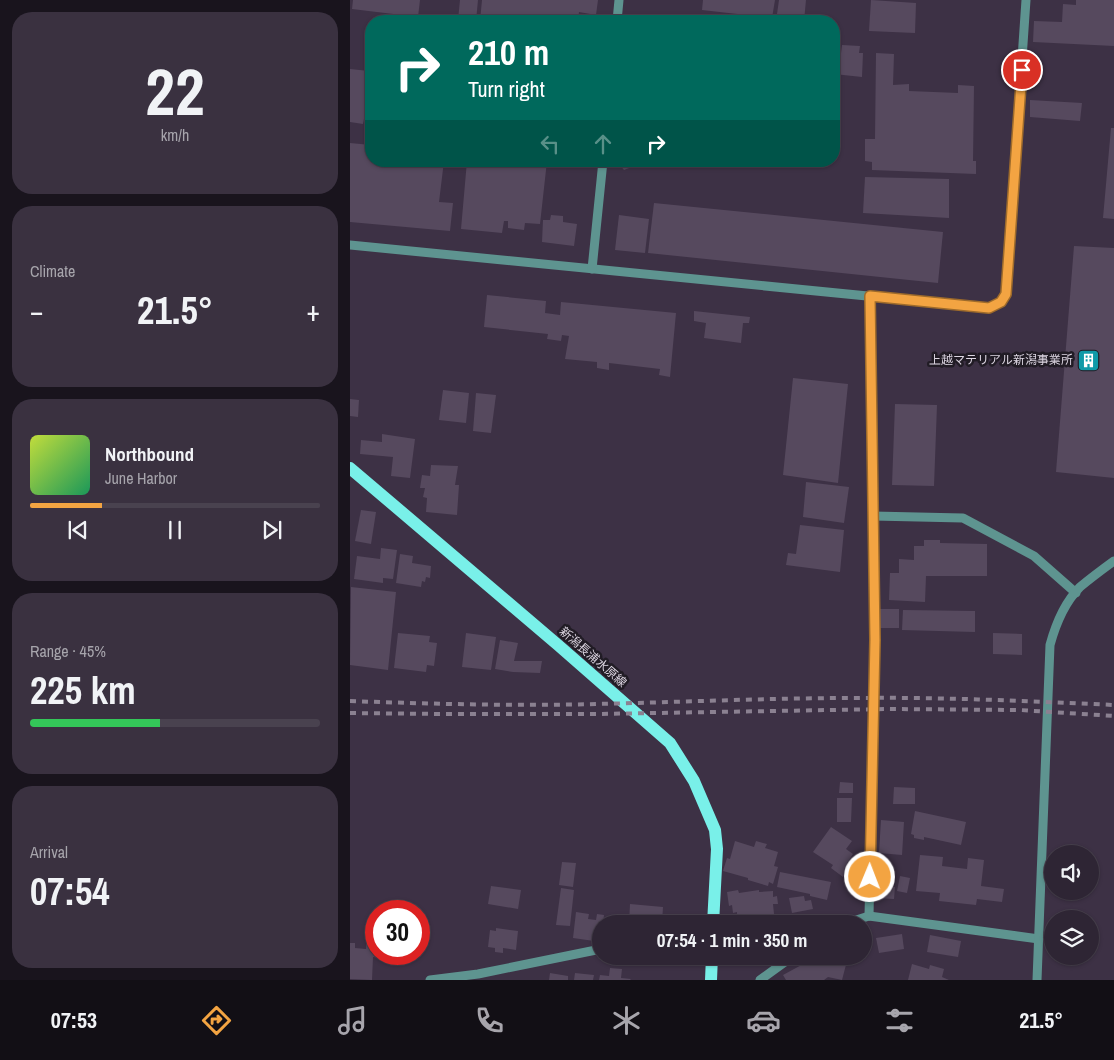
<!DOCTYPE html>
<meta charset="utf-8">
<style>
:root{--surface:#2e2534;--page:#3a3140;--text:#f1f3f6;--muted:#a7a5ac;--line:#49424f;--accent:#f3a442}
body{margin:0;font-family:"Archivo Narrow","Noto Sans JP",sans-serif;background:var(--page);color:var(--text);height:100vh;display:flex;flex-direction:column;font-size:19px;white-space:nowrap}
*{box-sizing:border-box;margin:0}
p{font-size:16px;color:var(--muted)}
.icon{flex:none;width:28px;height:28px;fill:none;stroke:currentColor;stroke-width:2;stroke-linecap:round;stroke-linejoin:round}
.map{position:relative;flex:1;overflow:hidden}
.side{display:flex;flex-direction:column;gap:12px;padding:12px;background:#19141d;width:350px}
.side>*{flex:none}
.hud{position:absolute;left:15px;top:15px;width:475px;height:152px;border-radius:20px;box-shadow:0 1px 4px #0004,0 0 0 1px var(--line);background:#00695c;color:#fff;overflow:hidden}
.fabs{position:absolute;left:694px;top:845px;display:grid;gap:10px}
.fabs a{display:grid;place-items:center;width:55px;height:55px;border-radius:50%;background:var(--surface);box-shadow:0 1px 4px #0004,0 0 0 1px var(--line);font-size:25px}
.speed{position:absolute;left:15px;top:900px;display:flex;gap:10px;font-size:25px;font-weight:700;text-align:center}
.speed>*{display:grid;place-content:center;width:65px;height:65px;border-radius:50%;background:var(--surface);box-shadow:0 1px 4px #0004,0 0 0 1px var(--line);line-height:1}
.speed .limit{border:8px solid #d22;background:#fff;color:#111}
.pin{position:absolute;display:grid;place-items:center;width:42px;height:42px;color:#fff;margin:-21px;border:2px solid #fff;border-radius:50%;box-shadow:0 1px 5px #0007}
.me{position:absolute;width:55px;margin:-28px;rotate:1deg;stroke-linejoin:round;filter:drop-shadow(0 0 4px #0008)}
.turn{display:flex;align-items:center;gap:18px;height:105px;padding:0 20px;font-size:22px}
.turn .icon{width:65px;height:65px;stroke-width:2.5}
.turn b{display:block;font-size:35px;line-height:42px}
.lanes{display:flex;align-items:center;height:48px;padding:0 20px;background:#0003;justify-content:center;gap:25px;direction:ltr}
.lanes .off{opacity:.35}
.big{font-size:38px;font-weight:800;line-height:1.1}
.side .widget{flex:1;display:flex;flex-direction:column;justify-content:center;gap:8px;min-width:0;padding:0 18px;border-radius:20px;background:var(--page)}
.side .dial{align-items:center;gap:0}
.dial b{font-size:65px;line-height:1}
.song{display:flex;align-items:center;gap:15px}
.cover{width:60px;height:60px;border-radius:8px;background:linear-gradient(135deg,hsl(70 70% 55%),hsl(150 70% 35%))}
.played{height:5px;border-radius:2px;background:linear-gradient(90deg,var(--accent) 25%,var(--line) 25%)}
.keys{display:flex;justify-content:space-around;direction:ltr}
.heat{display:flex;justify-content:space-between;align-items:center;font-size:28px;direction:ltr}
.charge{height:8px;border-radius:4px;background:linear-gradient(90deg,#34c759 45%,var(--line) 0)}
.trip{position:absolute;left:242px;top:915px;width:280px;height:50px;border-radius:25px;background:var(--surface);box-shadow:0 1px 4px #0004,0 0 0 1px var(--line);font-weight:800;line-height:50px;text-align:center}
.tabs{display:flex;height:80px;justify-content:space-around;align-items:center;background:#120f15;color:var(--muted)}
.tabs .icon{width:35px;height:35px}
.tabs .current{color:var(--accent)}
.tabs b{font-size:22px;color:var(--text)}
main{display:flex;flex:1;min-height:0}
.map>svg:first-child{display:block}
.building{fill:#56495e}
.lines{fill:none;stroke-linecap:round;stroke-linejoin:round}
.minor{stroke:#5e9490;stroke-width:9}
.major{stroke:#79f0e9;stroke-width:12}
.rail{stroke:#8b8191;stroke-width:4;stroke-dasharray:6 6;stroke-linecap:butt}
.route-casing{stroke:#9e6b2b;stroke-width:12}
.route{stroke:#f3a442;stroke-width:9}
.labels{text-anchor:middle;stroke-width:5;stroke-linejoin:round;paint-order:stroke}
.poi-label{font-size:12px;fill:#ddd6e2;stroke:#211c25;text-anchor:end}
.street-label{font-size:12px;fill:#ddd6e2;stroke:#211c25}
</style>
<main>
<section class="side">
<div class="widget dial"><b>22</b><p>km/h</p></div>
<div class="widget"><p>Climate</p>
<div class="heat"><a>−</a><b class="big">21.5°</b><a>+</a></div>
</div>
<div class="widget">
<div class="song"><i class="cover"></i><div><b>Northbound</b><p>June Harbor</p></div></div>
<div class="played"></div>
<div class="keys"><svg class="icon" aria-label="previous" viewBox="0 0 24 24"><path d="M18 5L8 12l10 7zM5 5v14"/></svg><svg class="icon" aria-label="pause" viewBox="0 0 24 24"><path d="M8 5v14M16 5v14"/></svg><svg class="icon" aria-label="next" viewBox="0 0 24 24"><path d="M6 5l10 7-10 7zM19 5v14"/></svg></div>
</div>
<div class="widget"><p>Range · 45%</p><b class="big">225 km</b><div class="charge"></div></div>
<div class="widget"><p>Arrival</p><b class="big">07:54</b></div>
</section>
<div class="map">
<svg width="764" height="980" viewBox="0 0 764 980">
<rect width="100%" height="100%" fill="#3d3145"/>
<!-- building -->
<g class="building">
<path d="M3,0H70L68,17L2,9Z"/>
<path d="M110,0H128L126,21L108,20Z"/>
<path d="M132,0H248L246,15L229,12L228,21H130Z"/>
<path d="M353,0H425L422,18L352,10Z"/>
<path d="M429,0H456L454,21H426Z"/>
<path d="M521,0L566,3L565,33L519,31Z"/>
<path d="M726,0H764V46L683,42L684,21L712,22L713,4L726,5Z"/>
<path d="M321,14L356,19V21H320Z"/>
<path d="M492,45L510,46L509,53H513L512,77L484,74V52L491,53Z"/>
<path d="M526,53L544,54L543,85L559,84V91L608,93V85L624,86L623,161H626V174L522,170V162L515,161V139H525Z"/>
<path d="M0,69L19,71L18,92L21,93V129L17,128L18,114H15L13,124L0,122Z"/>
<path d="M680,100L732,103L730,121L680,117Z"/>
<path d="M761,128H764V219L753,218Z"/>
<path d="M0,143L21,145V161H94L89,202L103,203L100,231L0,222Z"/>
<path d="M117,161H197L190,224L175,223L174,230L158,228V221H154L152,233L111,229Z"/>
<path d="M271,161H292V163L274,170L270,165Z"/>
<path d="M515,177L599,179V218L513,213Z"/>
<path d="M304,203L593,232L588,283L298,253Z"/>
<path d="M201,215L213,216V222L227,224L224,246L192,242L193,220H200Z"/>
<path d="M269,215L299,219L295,253L265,250Z"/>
<path d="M724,246L764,248V478L706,472Z"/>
<path d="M137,295L196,301L195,313L210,315L211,302L326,313L320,377L309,375L310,369L259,363V370L247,368V362L215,359L219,336L212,335L211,341L197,339L198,334L134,327Z"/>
<path d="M344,311L400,317L399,323H393L391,343L354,338L356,323L344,321Z"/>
<path d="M443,378L498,384L488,483L433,475Z"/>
<path d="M93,390L119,393L116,423L89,420Z"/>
<path d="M126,393L146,395L141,433L123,431Z"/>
<path d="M0,399L9,400L8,417L0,416Z"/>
<path d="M545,404L587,405L584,486L542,485Z"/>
<path d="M32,434L65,439L60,478L41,476L43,457L10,454L11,440L32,442Z"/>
<path d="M81,465L108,466L105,485H109L107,515L76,512L77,498L73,497L75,488H70L72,475L80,476Z"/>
<path d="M456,482L499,487L494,523L453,517Z"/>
<path d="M11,510L26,512L21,544L5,541Z"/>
<path d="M450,525L494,530L490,572L436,565L438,553L446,554Z"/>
<path d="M574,540H590V543L637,544V576H576L575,602L539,600L540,573H549V559L564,560V546H574Z"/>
<path d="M31,548L47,550L43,579L33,578V583L4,579L7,556L30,559Z"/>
<path d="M50,554L63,556L62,563L81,566L80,578L76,577L75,582L72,581L71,587L46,583Z"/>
<path d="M1,587L46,592L38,670L0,665Z"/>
<rect x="529" y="609" width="20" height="19"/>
<path d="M553,610L625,611V632L552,630Z"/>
<path d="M48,633L80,636L79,642L87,643L84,666L77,665L76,672L44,668Z"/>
<path d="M116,633L146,637L141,670L112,667Z"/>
<path d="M643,633L672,634V655L643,654Z"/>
<path d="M150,640L168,643L164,661H192L190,673L163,672L145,669Z"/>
<path d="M490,782L503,783V793H489Z"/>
<path d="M544,787L565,788V804H543Z"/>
<path d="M487,798H502L501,822H487Z"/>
<path d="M565,811L616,822L611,845L574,837V840L564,838V835L561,834Z"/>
<path d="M531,820L554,822L552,855L529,853Z"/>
<path d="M481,827L502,841L496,849L503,854L497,863L501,866L493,877L481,868L483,865L463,852Z"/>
<path d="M385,841L404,847L406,841L417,844L415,848L428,852L424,866L428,867L423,884L419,882L418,886L398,880V878L373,871L377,858L380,859Z"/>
<path d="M570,855L593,857L592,866L617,869L618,858L634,860L631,886L654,889L652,902L627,899L626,905L589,901L590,893L566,891Z"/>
<path d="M212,862L226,863L223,887L209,885Z"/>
<path d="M528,869L545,871L544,884L526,882Z"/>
<path d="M430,872L481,882L477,900L460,896V894L427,887Z"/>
<path d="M550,876L560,878L557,893L547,891Z"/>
<path d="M527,885L545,887L544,899L526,898Z"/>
<path d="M141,886L171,890L168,909L138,904Z"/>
<path d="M211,888L224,890L220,926L206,925Z"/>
<path d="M388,890L389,893L409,890V892L423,891V897L427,896L428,904H423L424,914L387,918V912L383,913L382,905L379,906L377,892Z"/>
<path d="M454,896L455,901L461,900L463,909L442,913L439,898Z"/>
<path d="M280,904L313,907L312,924H279Z"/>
<path d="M226,912L239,914L238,919L246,920L247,914L254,915L253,924H251V942L223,938Z"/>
<path d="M146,928L168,931L166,950L153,948V953L145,952V948L138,947L140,930L146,931Z"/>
<path d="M17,929L26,930V954H29V958L23,957L22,980L0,979V943H5V948L16,949Z"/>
<path d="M552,934L554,949L529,953L526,938Z"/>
<path d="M580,935L611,941L608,957L577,952Z"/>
<path d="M372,956H399L400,960L384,961V964L372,965Z"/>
<path d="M468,956H474L478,965L482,956L498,957L492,980L478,977L474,980H436L433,975Z"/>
<path d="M562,964L579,969L580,965L594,969L592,977L599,980H558Z"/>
<path d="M260,968L272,969L271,978L281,979L280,980H249L250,975L259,976Z"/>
<path d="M200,973L218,976V980H199Z"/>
<path d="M225,973L244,975L243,980H224Z"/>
</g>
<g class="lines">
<!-- minor -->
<g class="minor">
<path d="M267,21L269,0"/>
<path d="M0,245L639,308L651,302L656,294L676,0"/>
<path d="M242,269L253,161"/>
<path d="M523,516L613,518L684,556L726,593"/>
<path d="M519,916L525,640L520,296"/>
<path d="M361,924L500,922L519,916L689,939"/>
<path d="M80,980L128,974L251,949"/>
<path d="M410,980L443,956"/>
<path d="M687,980L700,645C706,623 714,603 730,587C741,578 753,569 764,561"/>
</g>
<!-- major -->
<g class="major">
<path d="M0,468L208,645L320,743L344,781L365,830L367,849L363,924"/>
<path d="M361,980L362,956"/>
</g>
<!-- rail -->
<g class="rail">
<path d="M0,701C82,704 164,706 246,704C333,702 420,698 507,698C593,697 678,701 764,705"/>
<path d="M0,713L95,714H247L539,709L670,710L764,716"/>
</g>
</g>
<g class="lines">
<defs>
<path id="route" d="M520,877L525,640L520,296L639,308L651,302L656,294L672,70"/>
</defs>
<!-- route casing -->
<use href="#route" class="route-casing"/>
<!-- route -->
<use href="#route" class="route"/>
</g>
<!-- icons -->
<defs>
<symbol id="building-square" viewBox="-11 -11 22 22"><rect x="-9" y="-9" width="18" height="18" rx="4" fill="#0f9aa8" stroke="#211c25"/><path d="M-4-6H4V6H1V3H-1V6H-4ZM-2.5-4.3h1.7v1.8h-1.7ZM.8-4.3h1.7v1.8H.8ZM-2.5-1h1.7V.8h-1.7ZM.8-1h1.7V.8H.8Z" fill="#fff"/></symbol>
</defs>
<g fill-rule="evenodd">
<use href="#building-square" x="726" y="348" width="25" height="25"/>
</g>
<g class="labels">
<!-- poi labels -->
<g class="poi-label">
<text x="723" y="364">上越マテリアル新潟事業所</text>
</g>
<!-- street labels -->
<g class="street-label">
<text transform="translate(243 657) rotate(41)" y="4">新潟長浦水原線</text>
</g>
</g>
</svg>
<div class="fabs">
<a><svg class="icon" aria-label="sound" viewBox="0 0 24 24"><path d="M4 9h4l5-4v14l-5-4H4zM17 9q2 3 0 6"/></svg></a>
<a><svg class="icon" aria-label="layers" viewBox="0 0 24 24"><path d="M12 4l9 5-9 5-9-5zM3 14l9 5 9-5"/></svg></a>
</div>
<div class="speed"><div class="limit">30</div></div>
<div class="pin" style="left:672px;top:70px;background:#d93025"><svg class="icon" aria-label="arrive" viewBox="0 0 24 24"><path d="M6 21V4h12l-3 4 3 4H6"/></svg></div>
<svg class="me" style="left:520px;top:877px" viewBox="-20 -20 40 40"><circle r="17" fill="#f3a442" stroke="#fff" stroke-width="3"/><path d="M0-11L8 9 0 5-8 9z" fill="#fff"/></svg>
<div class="trip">07:54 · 1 min · 350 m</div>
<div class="hud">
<div class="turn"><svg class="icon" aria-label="right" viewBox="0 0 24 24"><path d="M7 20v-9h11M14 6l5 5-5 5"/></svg><div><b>210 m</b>Turn right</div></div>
<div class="lanes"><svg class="icon off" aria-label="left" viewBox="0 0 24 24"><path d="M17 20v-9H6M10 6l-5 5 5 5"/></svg><svg class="icon off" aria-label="ahead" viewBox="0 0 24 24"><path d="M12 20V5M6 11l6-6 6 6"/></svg><svg class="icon" aria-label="right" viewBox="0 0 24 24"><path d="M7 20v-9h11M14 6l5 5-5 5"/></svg></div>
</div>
</div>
</main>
<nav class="tabs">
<b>07:53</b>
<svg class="icon current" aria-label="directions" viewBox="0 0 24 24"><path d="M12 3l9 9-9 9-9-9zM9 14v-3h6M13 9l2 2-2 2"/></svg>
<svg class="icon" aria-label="music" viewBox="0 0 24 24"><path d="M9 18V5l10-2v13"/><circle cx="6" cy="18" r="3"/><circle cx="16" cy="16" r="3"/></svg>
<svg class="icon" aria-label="phone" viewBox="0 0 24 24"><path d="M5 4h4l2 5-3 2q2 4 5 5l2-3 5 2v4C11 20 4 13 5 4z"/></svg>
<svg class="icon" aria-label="climate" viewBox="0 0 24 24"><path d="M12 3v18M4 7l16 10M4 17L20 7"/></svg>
<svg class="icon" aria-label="car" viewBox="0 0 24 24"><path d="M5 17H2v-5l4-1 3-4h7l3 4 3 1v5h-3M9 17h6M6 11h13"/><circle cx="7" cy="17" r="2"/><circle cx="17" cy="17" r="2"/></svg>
<svg class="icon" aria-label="filters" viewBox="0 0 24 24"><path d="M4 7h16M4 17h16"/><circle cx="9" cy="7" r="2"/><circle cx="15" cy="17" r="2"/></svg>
<b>21.5°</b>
</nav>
